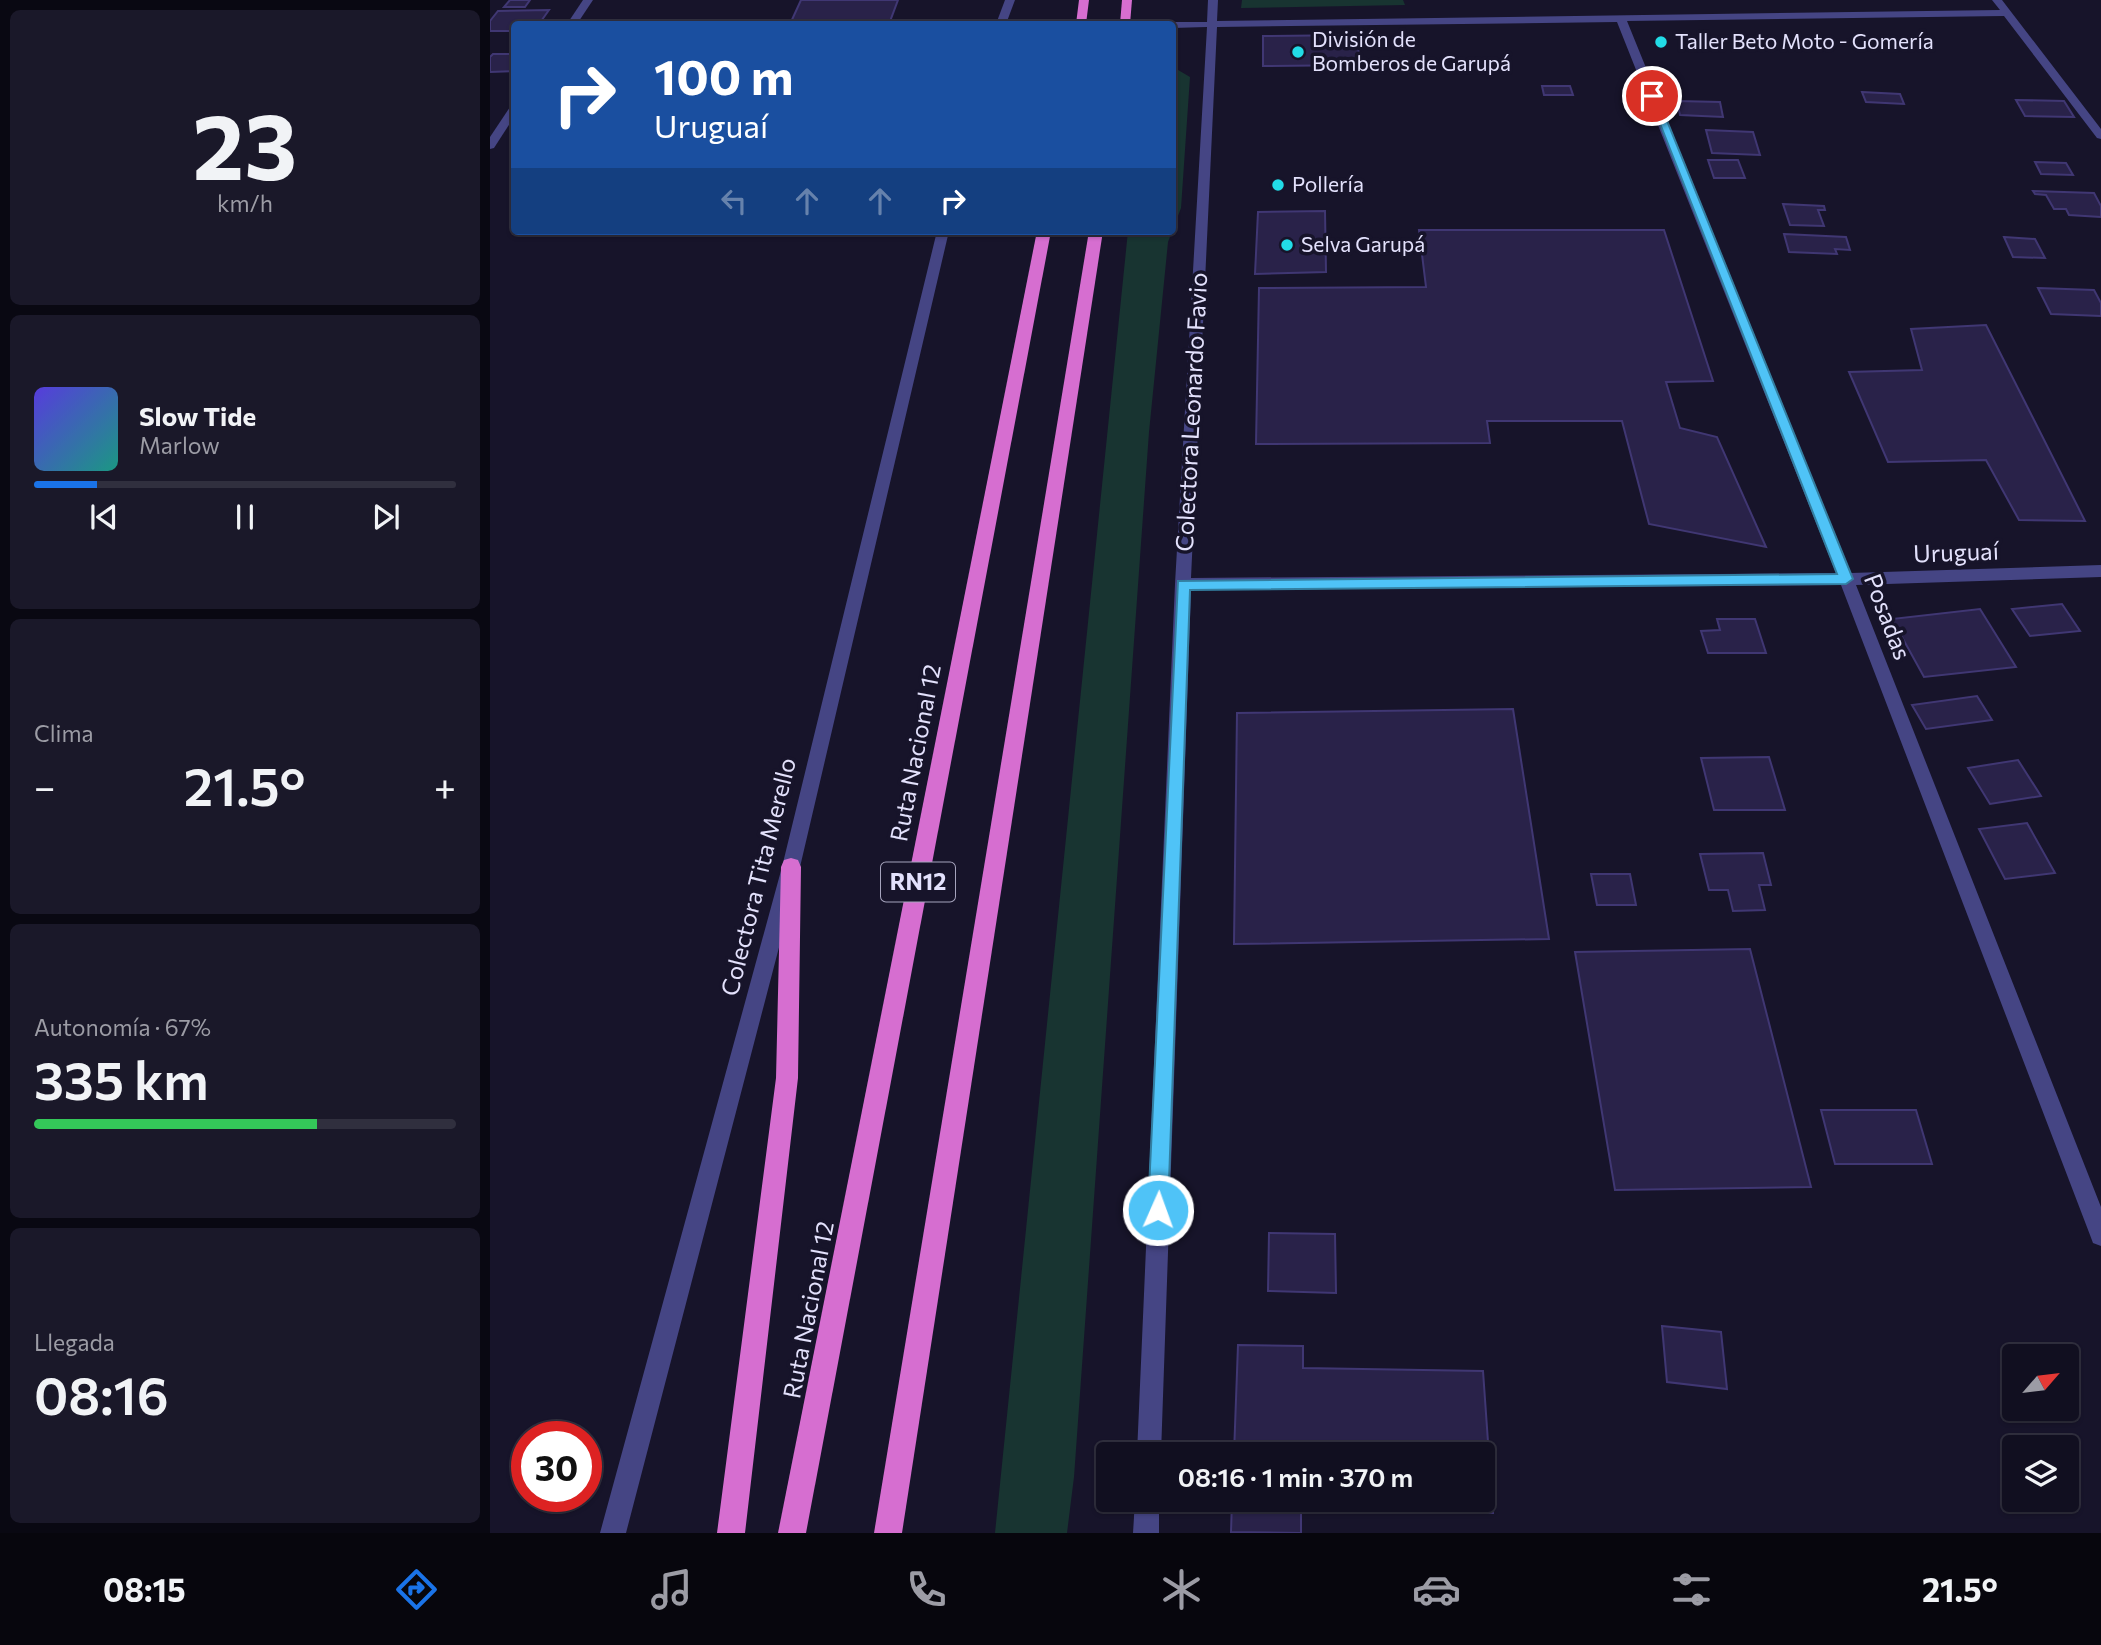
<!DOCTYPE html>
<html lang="es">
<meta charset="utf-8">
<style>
:root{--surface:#110f20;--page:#1a1829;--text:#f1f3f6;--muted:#9c9ca5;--line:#302f3e;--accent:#1a73e8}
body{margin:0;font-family:Commissioner,sans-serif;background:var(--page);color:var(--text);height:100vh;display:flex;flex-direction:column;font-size:26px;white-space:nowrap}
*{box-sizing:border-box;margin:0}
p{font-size:23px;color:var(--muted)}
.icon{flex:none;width:38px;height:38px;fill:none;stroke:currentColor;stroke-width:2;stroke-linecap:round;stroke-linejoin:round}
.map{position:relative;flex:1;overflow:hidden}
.sheet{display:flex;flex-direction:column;gap:10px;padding:10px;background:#090812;width:490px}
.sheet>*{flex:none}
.guide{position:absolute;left:21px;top:21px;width:665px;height:214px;border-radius:7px;box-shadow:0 2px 5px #0004,0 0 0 2px var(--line);background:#1a4fa0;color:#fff;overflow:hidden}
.needle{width:46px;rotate:62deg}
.tools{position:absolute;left:1512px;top:1344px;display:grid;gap:14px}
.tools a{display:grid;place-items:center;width:77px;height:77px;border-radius:7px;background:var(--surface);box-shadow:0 2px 5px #0004,0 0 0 2px var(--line);font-size:35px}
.speed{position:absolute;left:21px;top:1421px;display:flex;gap:14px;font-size:35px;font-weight:700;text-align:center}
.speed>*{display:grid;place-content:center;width:91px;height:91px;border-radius:50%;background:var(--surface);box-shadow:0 2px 5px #0004,0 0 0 2px var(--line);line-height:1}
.speed .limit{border:10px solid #d22;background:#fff;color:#111}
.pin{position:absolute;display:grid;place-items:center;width:60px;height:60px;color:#fff;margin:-30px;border:4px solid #fff;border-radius:50%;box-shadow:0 2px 7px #0007}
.me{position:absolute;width:77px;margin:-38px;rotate:2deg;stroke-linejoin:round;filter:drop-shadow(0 0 5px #0008)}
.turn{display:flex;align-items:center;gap:24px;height:147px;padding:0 28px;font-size:32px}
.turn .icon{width:91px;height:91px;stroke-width:2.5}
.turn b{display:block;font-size:49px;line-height:60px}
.lanes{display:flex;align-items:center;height:66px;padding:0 28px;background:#0003;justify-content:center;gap:35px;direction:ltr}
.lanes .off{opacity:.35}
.big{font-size:52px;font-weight:600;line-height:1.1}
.sheet .widget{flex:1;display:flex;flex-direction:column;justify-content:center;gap:10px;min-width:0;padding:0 24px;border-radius:10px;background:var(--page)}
.sheet .dial{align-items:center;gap:0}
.dial b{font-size:91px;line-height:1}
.song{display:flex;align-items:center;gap:21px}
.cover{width:84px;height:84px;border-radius:10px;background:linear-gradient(135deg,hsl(250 70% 55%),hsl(170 70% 35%))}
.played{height:7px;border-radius:4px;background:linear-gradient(90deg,var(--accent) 15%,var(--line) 15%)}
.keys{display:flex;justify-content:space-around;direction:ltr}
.heat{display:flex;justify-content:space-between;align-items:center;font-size:38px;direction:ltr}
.charge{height:10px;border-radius:5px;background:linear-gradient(90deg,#34c759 67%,var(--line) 0)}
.trip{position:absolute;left:606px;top:1442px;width:399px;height:70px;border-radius:7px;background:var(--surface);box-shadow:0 2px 5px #0004,0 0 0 2px var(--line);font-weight:600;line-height:70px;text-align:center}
.tab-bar{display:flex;height:112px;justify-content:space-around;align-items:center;background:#07060d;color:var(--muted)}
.tab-bar .icon{width:49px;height:49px}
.tab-bar .on{color:var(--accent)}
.tab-bar b{font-size:32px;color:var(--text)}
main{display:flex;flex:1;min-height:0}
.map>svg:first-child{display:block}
.green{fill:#183431}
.building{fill:#292249;stroke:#403773;stroke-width:2}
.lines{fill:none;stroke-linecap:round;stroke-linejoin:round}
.minor{fill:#454584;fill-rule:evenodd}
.trunk{fill:#d66ed0;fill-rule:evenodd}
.route{fill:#4fc3f7;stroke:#337fa1;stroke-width:2}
.poi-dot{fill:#22dce7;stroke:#17142a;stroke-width:2.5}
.labels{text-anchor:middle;stroke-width:7;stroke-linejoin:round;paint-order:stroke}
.far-poi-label{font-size:21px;fill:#e3e1fc;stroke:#17142a;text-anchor:start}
.shield{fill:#17142a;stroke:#a6a4bd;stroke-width:2}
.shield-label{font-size:23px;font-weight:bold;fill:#e3e1fc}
.street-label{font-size:24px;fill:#e3e1fc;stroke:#17142a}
</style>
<main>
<section class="sheet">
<div class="widget dial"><b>23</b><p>km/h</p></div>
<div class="widget">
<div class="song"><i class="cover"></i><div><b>Slow Tide</b><p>Marlow</p></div></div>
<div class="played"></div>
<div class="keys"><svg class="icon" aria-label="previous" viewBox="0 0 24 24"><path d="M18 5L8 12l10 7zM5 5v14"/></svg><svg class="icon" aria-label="pause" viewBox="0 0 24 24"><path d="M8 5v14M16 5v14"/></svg><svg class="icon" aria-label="next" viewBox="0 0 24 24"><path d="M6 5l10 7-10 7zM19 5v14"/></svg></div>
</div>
<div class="widget"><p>Clima</p>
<div class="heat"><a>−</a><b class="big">21.5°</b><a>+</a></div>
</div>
<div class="widget"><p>Autonomía · 67%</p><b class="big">335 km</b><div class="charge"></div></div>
<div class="widget"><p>Llegada</p><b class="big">08:16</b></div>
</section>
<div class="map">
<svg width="1611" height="1533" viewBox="0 0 1611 1533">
<rect width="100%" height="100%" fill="#17142a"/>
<!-- green -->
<g class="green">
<path d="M752,0H913L915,5L751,8Z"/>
<path d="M683,67L700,77L691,208L678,242L659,432L584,1477L577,1533H505L638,231H682Z"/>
</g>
<!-- building -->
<g class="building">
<path d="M20,0H40L35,7H14Z"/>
<path d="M311,0H408L399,24H300Z"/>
<path d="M59,10L49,24H24V31H0V21L8,11Z"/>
<path d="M867,35L870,65L773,66V36Z"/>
<path d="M3,54H24V71L0,72V57Z"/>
<path d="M1052,86H1080L1083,95H1054Z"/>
<path d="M1372,92L1410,94L1414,104L1376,102Z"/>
<path d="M1526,100L1574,101L1584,117L1535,116Z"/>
<path d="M1187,101L1230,102L1233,117L1190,115Z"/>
<path d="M1216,130L1263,132L1270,155L1222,153Z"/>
<path d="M1218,160H1248L1255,178H1224Z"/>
<path d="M1545,162L1576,163L1583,175L1551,174Z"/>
<path d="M1543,191L1604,193L1611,206V217L1579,215L1576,209H1564L1556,195L1545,194Z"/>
<path d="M1293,204L1334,206L1335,210H1328L1334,226L1300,225Z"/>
<path d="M835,211L836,272L765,274L768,212Z"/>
<path d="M929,230H1174L1223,381L1176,382L1190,428L1227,437L1276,547L1159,524L1132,421H997L1000,443L766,444L769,288L936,287Z"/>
<path d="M1294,234L1356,237L1360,250L1345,249L1347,254L1299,252Z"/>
<path d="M1514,237L1545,239L1555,258L1523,257Z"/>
<path d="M1548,288L1604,290L1611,303V316L1561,314Z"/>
<path d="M1496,325L1595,521L1529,520L1496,460L1398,462L1359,372L1432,370L1421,329Z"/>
<path d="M1572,604L1590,631L1540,636L1522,609Z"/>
<path d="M1490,609L1526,667L1434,677L1402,619Z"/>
<path d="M1227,619H1265L1276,653H1218L1211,631L1230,630Z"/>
<path d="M1487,696L1502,720L1436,729L1422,705Z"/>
<path d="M1023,709L1059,939L744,944L747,713Z"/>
<path d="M1279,757L1295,810H1224L1211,758Z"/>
<path d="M1528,760L1551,796L1500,804L1478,768Z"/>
<path d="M1537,823L1565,873L1515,879L1489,829Z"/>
<path d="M1273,853L1281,885H1269L1275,910L1243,911L1238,890H1219L1210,854Z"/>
<path d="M1101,874H1140L1146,905H1107Z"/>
<path d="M1260,949L1321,1187L1125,1190L1085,952Z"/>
<path d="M1331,1110H1426L1442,1164H1345Z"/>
<path d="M779,1233L845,1234L846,1293L778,1291Z"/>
<path d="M1172,1326L1231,1332L1237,1389L1177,1382Z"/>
<path d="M748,1345L813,1346V1368L993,1371L1003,1513L811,1509V1533L741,1532L742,1500H992V1454H744Z"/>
</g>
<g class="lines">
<!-- minor -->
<g class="minor">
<path d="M93,0H103L87,24H77Z"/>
<path d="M515,0H525L516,24H506Z"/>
<path d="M718,0H728L727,21L1510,10L1502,0H1512L1611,129V139L1607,138L1514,16L1137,21L1361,573L1611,565V577L1366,585L1611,1207V1246L1603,1243L1600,1235L1351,585L701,590L671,1454H647L685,584L717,27L682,28V24H677L682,22H717ZM1127,22L1346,573L701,578L727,27Z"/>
<path d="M24,106V117L4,148L0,149V137L20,107Z"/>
<path d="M447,231H459L310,867L136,1533H110L292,867Z"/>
<path d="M645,1500H669V1533H643Z"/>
</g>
<!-- trunk -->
<g class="trunk">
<path d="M589,0H599L596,24H586Z"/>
<path d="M632,0H642L640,24H630Z"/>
<path d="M547,231H561L316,1533H288Z"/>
<path d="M599,231H613L412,1533H384Z"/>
<path d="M301,858L308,860L311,867L308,1078L255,1533H227L286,1078L291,867L294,860Z"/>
</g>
</g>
<!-- route -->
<path class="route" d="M1158,93L1167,96L1363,579L1356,584L700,590L678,1210L675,1217L668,1220L661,1217L658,1210L688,581L1347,574Z"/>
<!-- markers -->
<g class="poi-dot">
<circle cx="1171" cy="42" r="7"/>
<circle cx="808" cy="52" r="7"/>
<circle cx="788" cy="185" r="7"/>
<circle cx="797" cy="245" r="7"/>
</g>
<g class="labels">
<!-- far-poi labels -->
<g class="far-poi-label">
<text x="822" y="47">División de<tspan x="822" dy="24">Bomberos de Garupá</tspan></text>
<text x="1185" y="49">Taller Beto Moto - Gomería</text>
<text x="802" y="192">Pollería</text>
<text x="811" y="252">Selva Garupá</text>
</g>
<!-- shield labels -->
<rect class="shield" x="391" y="862.5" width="74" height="39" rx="5"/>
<g class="shield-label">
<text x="428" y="890">RN12</text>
</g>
<!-- street labels -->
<g class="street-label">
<text transform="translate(702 412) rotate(-87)" y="8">Colectora Leonardo Favio</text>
<text transform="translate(1466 553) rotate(-2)" y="8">Uruguaí</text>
<text transform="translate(1397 617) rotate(69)" y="8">Posadas</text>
<text transform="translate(426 753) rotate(-79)" y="8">Ruta Nacional 12</text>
<text transform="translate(269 877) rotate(-76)" y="8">Colectora Tita Merello</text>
<text transform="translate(319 1310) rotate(-79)" y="8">Ruta Nacional 12</text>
</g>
</g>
</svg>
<div class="tools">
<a><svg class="needle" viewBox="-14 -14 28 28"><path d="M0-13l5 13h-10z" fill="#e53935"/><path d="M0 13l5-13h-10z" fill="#9c9ca5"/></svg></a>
<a><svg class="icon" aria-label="layers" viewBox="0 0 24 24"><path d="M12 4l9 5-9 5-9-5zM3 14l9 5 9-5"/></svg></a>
</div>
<div class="speed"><div class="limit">30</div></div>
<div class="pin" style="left:1162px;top:96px;background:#d93025"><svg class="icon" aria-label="arrive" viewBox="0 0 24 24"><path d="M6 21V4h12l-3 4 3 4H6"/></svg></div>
<svg class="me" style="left:668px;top:1210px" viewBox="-20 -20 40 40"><circle r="17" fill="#4fc3f7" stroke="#fff" stroke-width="3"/><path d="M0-11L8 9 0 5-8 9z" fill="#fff"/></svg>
<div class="trip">08:16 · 1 min · 370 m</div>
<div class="guide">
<div class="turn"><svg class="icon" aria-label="right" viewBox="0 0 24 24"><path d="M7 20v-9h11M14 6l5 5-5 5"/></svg><div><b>100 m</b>Uruguaí</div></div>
<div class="lanes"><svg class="icon off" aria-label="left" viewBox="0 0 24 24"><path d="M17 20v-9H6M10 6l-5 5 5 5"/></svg><svg class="icon off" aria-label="ahead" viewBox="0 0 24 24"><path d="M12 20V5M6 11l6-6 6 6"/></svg><svg class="icon off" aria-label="ahead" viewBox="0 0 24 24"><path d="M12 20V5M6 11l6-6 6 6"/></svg><svg class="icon" aria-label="right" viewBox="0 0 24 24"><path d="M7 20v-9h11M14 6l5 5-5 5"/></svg></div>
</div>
</div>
</main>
<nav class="tab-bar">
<b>08:15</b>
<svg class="icon on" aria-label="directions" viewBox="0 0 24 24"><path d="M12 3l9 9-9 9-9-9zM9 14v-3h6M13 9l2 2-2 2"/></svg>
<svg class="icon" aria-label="music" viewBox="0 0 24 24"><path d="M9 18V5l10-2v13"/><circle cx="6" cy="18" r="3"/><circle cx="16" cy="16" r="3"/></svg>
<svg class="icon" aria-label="phone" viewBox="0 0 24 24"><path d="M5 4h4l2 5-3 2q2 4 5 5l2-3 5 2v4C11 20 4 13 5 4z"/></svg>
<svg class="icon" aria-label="climate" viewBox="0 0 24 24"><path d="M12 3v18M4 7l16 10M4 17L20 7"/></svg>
<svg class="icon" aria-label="car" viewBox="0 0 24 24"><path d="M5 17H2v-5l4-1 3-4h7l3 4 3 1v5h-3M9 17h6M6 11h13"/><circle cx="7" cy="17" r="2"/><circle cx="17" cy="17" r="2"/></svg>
<svg class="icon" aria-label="filters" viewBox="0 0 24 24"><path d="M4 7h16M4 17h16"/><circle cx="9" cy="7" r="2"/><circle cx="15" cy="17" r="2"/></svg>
<b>21.5°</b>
</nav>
